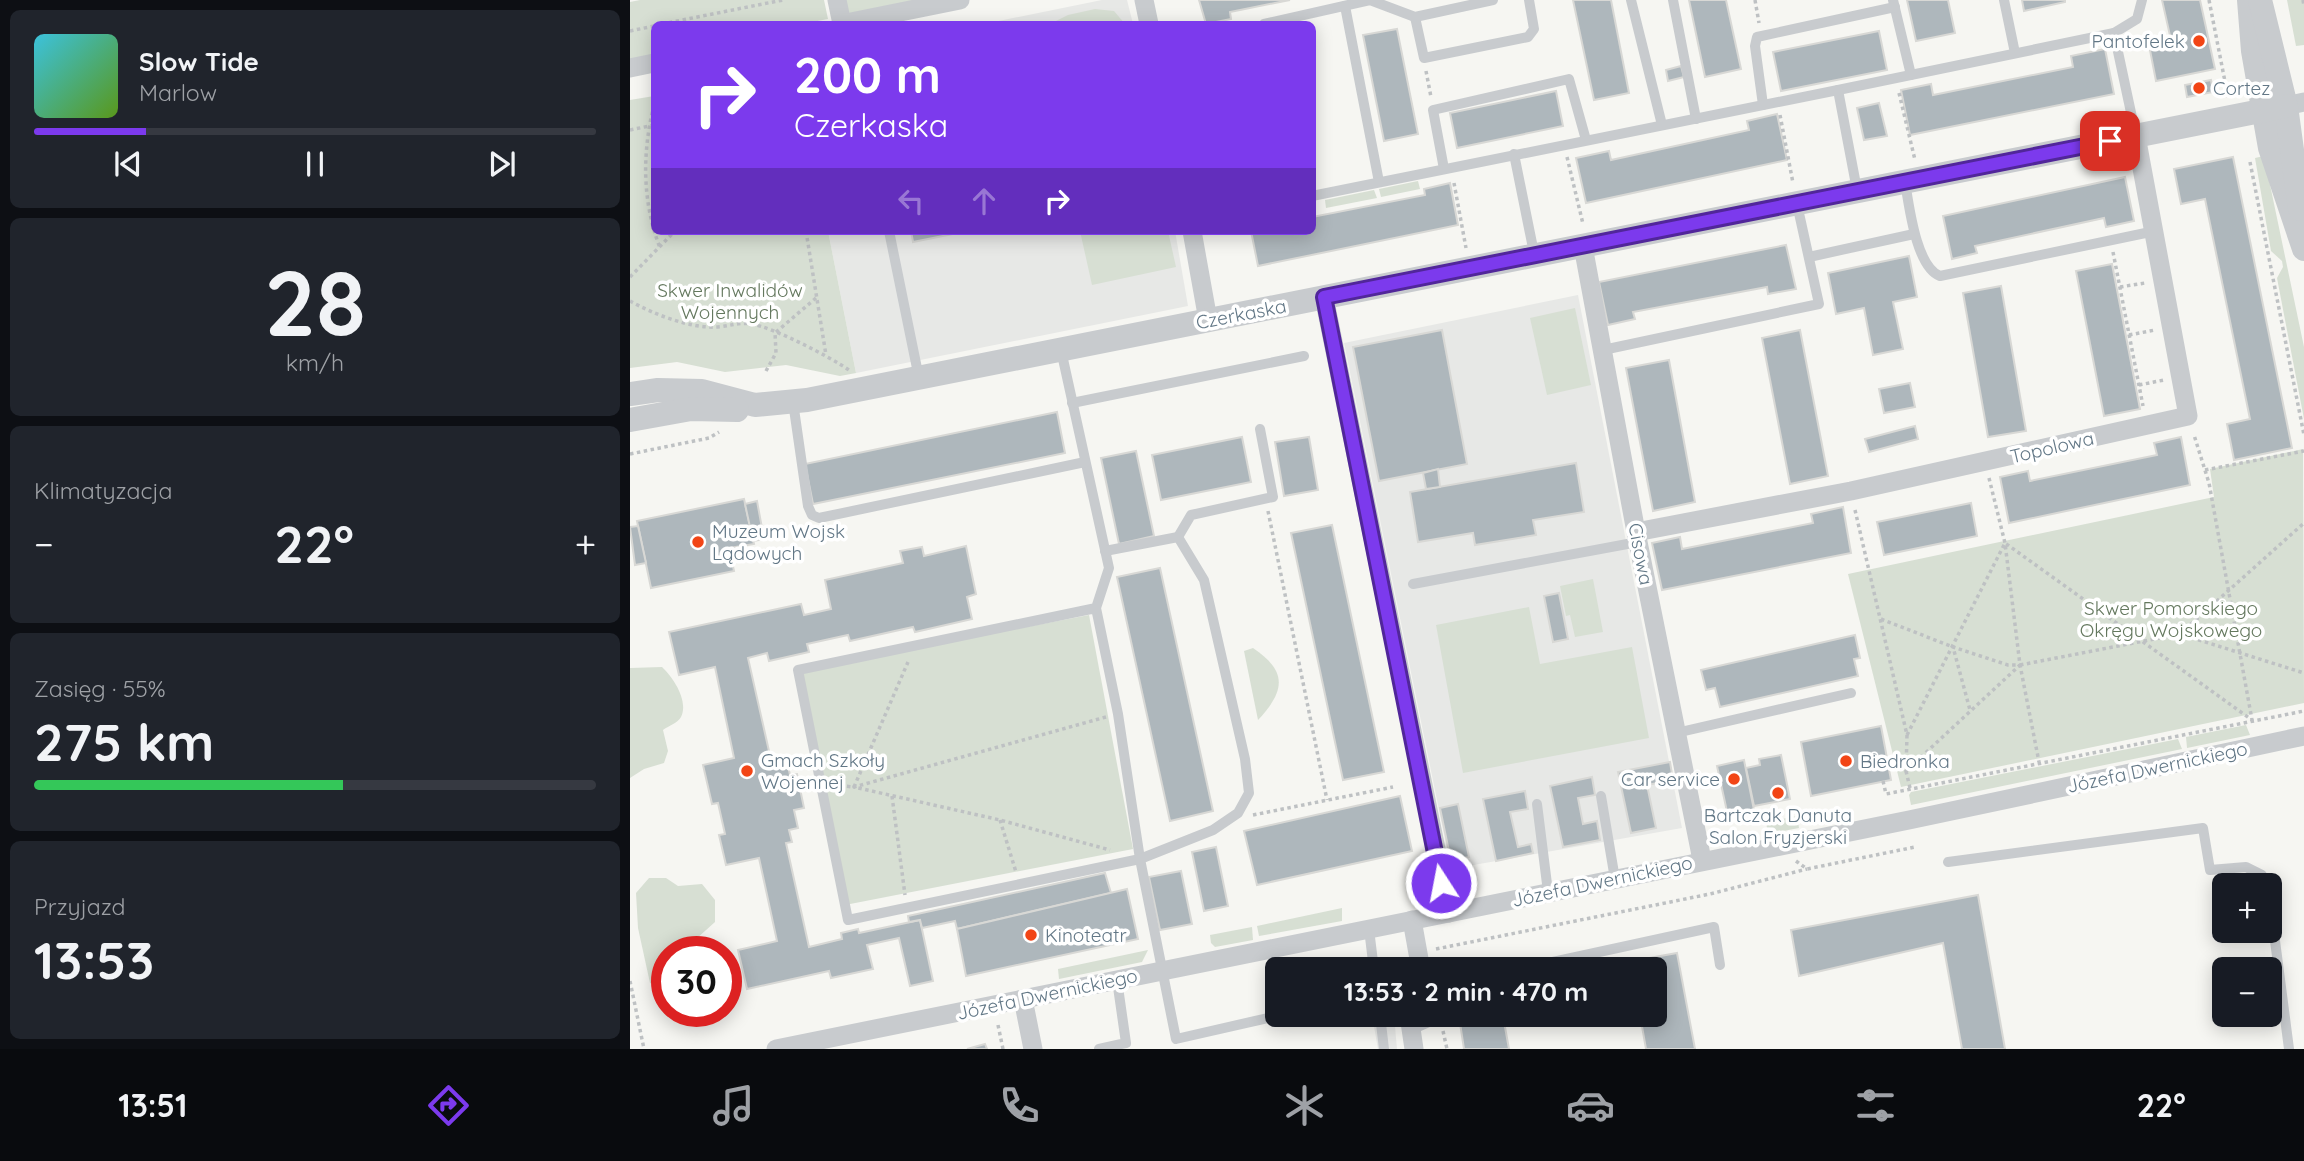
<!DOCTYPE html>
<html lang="pl">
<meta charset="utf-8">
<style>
:root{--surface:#171b24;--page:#20242c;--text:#f1f3f6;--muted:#9ea1a6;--line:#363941;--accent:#7c3aed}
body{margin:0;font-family:Quicksand,sans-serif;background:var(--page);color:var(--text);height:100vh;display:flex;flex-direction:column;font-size:26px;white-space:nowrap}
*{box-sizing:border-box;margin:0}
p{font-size:23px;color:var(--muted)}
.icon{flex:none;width:38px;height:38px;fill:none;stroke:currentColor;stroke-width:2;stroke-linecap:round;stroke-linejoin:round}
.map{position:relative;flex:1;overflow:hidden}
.details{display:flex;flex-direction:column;gap:10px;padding:10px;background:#0d0f14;width:630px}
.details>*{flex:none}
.banner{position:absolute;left:21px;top:21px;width:665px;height:214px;border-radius:10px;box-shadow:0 4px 18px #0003;background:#7c3aed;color:#fff;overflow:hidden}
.fabs{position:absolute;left:1582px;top:873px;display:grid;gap:14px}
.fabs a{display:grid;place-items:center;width:70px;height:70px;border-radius:10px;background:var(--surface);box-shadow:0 4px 18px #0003;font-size:35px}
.speed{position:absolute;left:21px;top:936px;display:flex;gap:14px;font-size:35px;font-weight:700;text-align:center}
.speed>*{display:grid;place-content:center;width:91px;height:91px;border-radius:50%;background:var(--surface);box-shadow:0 4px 18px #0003;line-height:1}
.speed .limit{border:10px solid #d22;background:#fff;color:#111}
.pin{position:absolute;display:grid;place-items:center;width:60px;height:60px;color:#fff;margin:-30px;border-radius:14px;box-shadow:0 4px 10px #0006}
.me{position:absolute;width:77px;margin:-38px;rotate:349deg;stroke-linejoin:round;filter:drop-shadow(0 0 5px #0008)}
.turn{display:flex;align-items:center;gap:24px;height:147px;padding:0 28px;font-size:32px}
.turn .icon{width:91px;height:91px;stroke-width:2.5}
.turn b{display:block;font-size:49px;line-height:60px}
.lanes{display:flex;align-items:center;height:66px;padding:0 28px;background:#0003;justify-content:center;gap:35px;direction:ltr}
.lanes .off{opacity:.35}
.big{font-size:52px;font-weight:700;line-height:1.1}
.details .tile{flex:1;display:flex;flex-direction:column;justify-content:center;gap:10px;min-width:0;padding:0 24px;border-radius:10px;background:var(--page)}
.details .dial{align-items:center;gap:0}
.dial b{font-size:91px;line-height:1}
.song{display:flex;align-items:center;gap:21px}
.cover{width:84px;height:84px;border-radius:10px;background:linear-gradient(135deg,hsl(190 70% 55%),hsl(90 70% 35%))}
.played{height:7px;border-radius:4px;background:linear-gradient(90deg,var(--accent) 20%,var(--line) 20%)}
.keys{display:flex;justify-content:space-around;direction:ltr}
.heat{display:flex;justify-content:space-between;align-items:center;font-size:38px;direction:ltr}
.charge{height:10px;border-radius:5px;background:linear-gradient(90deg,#34c759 55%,var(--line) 0)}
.trip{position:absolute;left:635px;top:957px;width:402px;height:70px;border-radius:10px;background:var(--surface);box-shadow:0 4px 18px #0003;font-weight:700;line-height:70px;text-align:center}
.menu{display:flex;height:112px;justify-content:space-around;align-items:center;background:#090b0e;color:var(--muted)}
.menu .icon{width:49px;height:49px}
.menu .selected{color:var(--accent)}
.menu b{font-size:32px;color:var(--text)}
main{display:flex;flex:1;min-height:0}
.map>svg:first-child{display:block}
.built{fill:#e7e8e6}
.green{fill:#d7dfd3}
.building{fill:#aeb7bc;stroke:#d8d8d5;stroke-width:2}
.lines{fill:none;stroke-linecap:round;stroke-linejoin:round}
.path{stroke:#bec1c3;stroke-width:3.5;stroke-dasharray:3.5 3.5;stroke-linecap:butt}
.service{stroke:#c8cbce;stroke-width:10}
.minor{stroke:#c8cbce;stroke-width:19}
.tertiary{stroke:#c8cbce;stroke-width:24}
.route-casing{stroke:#51269a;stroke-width:18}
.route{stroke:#7c3aed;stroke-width:12}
.poi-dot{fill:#f24516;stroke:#fff;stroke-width:2.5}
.labels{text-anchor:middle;stroke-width:7;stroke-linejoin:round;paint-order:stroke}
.poi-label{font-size:19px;fill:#627786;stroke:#fff;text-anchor:start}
.park-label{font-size:19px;fill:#64785e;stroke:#fff}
.street-label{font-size:19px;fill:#627786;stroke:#fff}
</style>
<main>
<section class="details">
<div class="tile">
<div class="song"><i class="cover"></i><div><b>Slow Tide</b><p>Marlow</p></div></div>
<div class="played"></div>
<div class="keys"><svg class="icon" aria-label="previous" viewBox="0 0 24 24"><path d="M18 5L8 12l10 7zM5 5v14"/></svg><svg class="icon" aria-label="pause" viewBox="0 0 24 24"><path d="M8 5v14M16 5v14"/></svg><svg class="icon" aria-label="next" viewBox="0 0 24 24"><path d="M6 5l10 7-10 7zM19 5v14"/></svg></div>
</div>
<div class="tile dial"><b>28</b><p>km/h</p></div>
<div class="tile"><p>Klimatyzacja</p>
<div class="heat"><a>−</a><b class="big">22°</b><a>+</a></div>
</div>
<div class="tile"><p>Zasięg · 55%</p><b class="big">275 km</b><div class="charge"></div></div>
<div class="tile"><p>Przyjazd</p><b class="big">13:53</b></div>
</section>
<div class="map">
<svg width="1674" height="1049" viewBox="0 0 1674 1049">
<rect width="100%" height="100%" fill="#f6f6f2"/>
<!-- built -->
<g class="built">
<path d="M472,0H497L503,24H354Z"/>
<path d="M198,231H545L558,306L226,373Z"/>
<path d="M948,295L1052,828L821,869L714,343Z"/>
<path d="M742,1015H764L767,1049H748Z"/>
</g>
<!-- green -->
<g class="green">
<path d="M10,0H194L198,19L172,24H24V55L0,60V2Z"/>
<path d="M215,0H304L219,18Z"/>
<path d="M1657,0H1674V45L1666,46Z"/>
<path d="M465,9L484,11L495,24H420L438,15Z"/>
<path d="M24,96V231H198L226,373L210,376L156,365L95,372L47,362L0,368V100Z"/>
<path d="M1634,156L1674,347V419L1647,278L1653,267L1652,261L1641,251L1625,158Z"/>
<path d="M788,181L790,189L751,197L749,189Z"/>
<path d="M744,190L747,198L696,208L695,200Z"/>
<path d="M450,231H538L546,267L462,285Z"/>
<path d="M945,308L961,385L917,395L900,318Z"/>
<path d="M1673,449L1674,703L1271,787L1218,574L1584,497L1580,469Z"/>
<path d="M963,579L973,632L945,637L940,615L936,616L930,586Z"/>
<path d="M899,607L910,664L1002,647L1019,738L833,773L806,625Z"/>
<path d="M459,615L503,849L215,905L170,670Z"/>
<path d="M623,648C657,671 656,690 628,720L614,651Z"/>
<path d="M32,667C43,677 59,701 51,717C48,723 38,726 33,730L38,751L34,763L14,769L0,778V668Z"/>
<path d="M1616,725L1620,735L1557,748L1556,737Z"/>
<path d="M1548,739L1552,749L1281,805L1279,795L1281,792Z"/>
<path d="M1167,816L1169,828L1138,834L1136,822Z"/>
<path d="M19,878H36L48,886L72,884L85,900V922L66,939L62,952H37V991L20,983L8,928L6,893Z"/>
<path d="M712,908V921L629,936L627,926Z"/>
<path d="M622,927L623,940L585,947L581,943L580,935Z"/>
<path d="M518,950L512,962L429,979L428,969Z"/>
</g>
<!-- building -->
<g class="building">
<path d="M569,0H660L600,12L601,19L576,24Z"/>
<path d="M943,0H981L999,93L964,100Z"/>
<path d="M1059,0H1096L1111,69L1075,77Z"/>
<path d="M1277,0H1318L1325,33L1286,41Z"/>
<path d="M1392,0H1435V2L1394,11Z"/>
<path d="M1532,0H1570L1585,69L1526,81L1519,45L1541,40Z"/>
<path d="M767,29L788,134L754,141L733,35Z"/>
<path d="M1249,31L1257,70L1151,91L1143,52Z"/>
<path d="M1475,49L1484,94L1280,135L1271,90L1301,84L1303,95L1443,67L1441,56Z"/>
<path d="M1051,66L1054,77L1038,81L1036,70Z"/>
<path d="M1581,80L1583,92L1557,97L1555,85Z"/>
<path d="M926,91L933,126L827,148L820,113Z"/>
<path d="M1249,103L1257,136L1234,140L1227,108Z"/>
<path d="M1147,114L1157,160L956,203L946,158L979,151L981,160L1119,130L1117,121Z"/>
<path d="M1603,157L1662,448L1604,460L1597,424L1620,419L1575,199L1551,204L1544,169Z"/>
<path d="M1495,177L1504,221L1476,227L1474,218L1345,246L1347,253L1322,259L1313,216Z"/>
<path d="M820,183L828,225L628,266L621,231H682V217L795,195L794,189Z"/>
<path d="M281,231H328V233L283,242Z"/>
<path d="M1156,245L1166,289L1138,294L1137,287L1003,312L1005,319L978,325L969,282Z"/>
<path d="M1279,256L1287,297L1263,302L1273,349L1243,355L1234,308L1206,314L1198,273Z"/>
<path d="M1482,264L1510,409L1474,416L1446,271Z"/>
<path d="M1371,286L1396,431L1358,437L1333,293Z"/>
<path d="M812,330L837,464L749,481L723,347Z"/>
<path d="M1170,330L1198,476L1160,484L1132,338Z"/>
<path d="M1039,360L1065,502L1023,511L996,368Z"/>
<path d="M1280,383L1285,407L1254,413L1249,389Z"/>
<path d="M427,412L435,453L183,504L175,464Z"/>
<path d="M1285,426L1288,439L1239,452L1235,439Z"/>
<path d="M612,437L621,482L531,500L522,455Z"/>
<path d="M679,437L688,490L654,496L645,442Z"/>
<path d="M1551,437L1560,485L1379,523L1370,477L1398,471L1400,481L1527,455L1524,443Z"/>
<path d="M506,451L524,536L489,544L471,458Z"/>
<path d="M946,463L954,512L903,520L906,535L845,545L843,533L788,542L780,492Z"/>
<path d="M808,469L810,487L796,489L793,473Z"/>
<path d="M114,499L124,544L99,548L104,571L21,588L7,521Z"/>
<path d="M127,501L134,539L123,541L115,504Z"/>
<path d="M1341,503L1347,536L1254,555L1247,522Z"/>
<path d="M1213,507L1221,553L1032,590L1022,543L1050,537L1052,549L1183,523L1181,514Z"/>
<path d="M702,525L754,772L713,780L661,533Z"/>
<path d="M8,526L16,563L5,565L0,527Z"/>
<path d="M336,546L346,594L337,597L342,619L285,632L283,627L220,641L218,635L177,644L179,652L139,661L137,653L118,658L141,760L150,758L152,767L158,766L160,775L167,774L174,808L164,810L168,828L159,830L162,842L156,843L179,947L212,939L211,933L228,929L229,933L290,920L303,981L280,986L269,938L237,945L243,969L201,978L199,971L117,989L108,950L147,941L129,858L96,865L89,835L95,834L88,803L82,804L73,765L104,758L85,667L49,675L39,632L171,604L174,615L201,609L195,580L273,563L270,551L292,547L294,556Z"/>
<path d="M530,568L583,811L540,821L487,577Z"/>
<path d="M929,593L938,639L923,642L914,596Z"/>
<path d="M1225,635L1230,658L1224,659L1228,676L1090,707L1085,688L1076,690L1071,670Z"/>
<path d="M1251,726L1261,780L1181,796L1171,742Z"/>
<path d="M1151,755L1160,799L1124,806L1116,768L1130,765L1129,759Z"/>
<path d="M1114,760L1124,810L1098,816L1087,766Z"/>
<path d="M1040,762L1043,780L1017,785L1026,828L1001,833L988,772Z"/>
<path d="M962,777L965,795L948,798L953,824L967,821L970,840L933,847L920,786Z"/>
<path d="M895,791L898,809L880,812L888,847L901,844L903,853L866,861L853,799Z"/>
<path d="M770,796L782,851L627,885L614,831Z"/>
<path d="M828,804L839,857L821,861L810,808Z"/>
<path d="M586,847L598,906L574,911L562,852Z"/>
<path d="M551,871L562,924L530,930L519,877Z"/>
<path d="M475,873L481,893L327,929L325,921L292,928L290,920L279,922L278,916Z"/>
<path d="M497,889L508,939L336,976L327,929Z"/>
<path d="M1348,895L1375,1049H1332L1313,943L1169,976L1161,930Z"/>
<path d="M1047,953L1065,1049H1016L1010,1015H1026V970H982L981,965Z"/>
<path d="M981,965L982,970H952Z"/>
<path d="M919,1015H987L920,1025Z"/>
<path d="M873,1016L879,1049H834L830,1023Z"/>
<path d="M355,1044L357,1049H337Z"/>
</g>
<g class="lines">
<!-- path -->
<g class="path">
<path d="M1125,0L1129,23"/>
<path d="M1579,0L1598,97"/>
<path d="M1673,0L1674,6"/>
<path d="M32,24L153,0"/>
<path d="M0,31L24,26"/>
<path d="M796,71L801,97"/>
<path d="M1269,93L1285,160"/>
<path d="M24,105C12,153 12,201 30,248"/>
<path d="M1150,115L1163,183"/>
<path d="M0,130L24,125"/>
<path d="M937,157L953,224"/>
<path d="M1620,162L1674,435"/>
<path d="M824,183L836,248"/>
<path d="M176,231L196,355"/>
<path d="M1483,252L1513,406"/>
<path d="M0,277L45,231"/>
<path d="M1490,287L1515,283"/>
<path d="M0,301C23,314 61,329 88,327C100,326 109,322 121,324C143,327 200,357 219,370"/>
<path d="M1499,335L1525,330"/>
<path d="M136,371L146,353L145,333L186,298"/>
<path d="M1509,385L1534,380"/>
<path d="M0,454L79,438L89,432"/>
<path d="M1575,470L1674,451"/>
<path d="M1359,478L1375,543L1390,665L1409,762"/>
<path d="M1225,510L1277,735L1276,771L1390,665H1378L1323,647L1340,710"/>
<path d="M638,511L697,800"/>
<path d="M1251,619L1323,647"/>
<path d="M1550,634L1674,523"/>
<path d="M1390,665L1550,634L1674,673"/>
<path d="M476,717L224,787L370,820L480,850"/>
<path d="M1277,735L1375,543L1622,720L1579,483L1564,435"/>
<path d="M1276,771L1280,788"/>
<path d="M1253,781L1256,794L1674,711"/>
<path d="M203,785L224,787L278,662"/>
<path d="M262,796L275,895"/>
<path d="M623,815L763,787"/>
<path d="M370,820L386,872"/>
<path d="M1166,861L1177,869L1285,847"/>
<path d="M806,949L1080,894L1177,869"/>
<path d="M0,981L14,1049"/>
<path d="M368,1025L373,1049"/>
<path d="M813,1031L817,1049"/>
</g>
<!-- service -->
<g class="service">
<path d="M1001,0L1032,125"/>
<path d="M1043,0L1066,119"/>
<path d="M1263,0L1281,75"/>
<path d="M1374,0L1385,53"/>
<path d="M715,6L749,182"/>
<path d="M785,17L794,58L898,37L904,29L899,0"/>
<path d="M634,24L740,0L785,17L863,0"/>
<path d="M1484,33L1507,19L1512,0"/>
<path d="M1133,105L1125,46L1127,37L1265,7"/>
<path d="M884,154L904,253"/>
<path d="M814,169L803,110L939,79L956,140"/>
<path d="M1275,182C1279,205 1286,267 1310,276L1525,231"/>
<path d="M1227,190L1208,90L1484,33L1506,136"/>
<path d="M682,196L1208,90"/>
<path d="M259,231L289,378"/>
<path d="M1179,257L1284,234"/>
<path d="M431,350L479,568L466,608L168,670L218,920L510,859L488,714L466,608"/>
<path d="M973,350L1189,304L1167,204"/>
<path d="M163,402L178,506L182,515L189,518L455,462"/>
<path d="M442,403L674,356"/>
<path d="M548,537L561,515L643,497L630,429"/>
<path d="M475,551L548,537L574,580L615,759L619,793L608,813L583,830L510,859L546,1039L651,1015"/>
<path d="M783,584L1008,542"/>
<path d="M1046,733L1221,693"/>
<path d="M971,796L985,879"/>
<path d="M907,804L918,892"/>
<path d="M1318,862L1573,828L1580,870L1616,867L1632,875L1636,886"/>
<path d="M1640,902L1659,1049"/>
<path d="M739,929L744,970"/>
<path d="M902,970L909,965L1084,927L1090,965"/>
<path d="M750,1015L754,1049"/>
<path d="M781,1030L815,1015"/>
<path d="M469,1049L496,1043L487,980"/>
</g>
<!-- minor -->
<g class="minor">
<path d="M207,0L212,24"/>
<path d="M514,0L519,24"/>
<path d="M211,24L330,0"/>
<path d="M0,68L24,63"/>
<path d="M1656,106L1674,102"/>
<path d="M562,231L578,320"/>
<path d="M953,246L1006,532L1072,860"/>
<path d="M694,297L819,913"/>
<path d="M1006,532L1221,491L1558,416L1506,136"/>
<path d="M782,920L791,970"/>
<path d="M393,999L403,1049"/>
<path d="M779,1015L784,1049"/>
<path d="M146,1049L1279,820L1674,736"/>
</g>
<!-- tertiary -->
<g class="tertiary">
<path d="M1619,0L1623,51L1640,148L1674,249"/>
<path d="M1630,0L1656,106L1670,209"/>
<path d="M0,394L28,390L72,391L125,405L177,400L1656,106"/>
<path d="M0,420L61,409L107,410"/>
</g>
</g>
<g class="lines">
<defs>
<path id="route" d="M811,883L694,297L1480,141"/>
</defs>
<!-- route casing -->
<use href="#route" class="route-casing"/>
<!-- route -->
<use href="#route" class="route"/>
</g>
<!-- markers -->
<g class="poi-dot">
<circle cx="1569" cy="41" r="7"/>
<circle cx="1569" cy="88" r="7"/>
<circle cx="68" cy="542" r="7"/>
<circle cx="1216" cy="761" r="7"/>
<circle cx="117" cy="771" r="7"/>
<circle cx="1104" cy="779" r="7"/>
<circle cx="1148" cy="793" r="7"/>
<circle cx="401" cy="935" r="7"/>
</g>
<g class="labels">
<!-- poi labels -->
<g class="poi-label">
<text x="1555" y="48" text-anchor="end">Pantofelek</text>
<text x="1583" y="95">Cortez</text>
<text x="82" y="538">Muzeum Wojsk<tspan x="82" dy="22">Lądowych</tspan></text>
<text x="131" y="767">Gmach Szkoły<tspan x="131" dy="22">Wojennej</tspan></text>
<text x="1230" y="768">Biedronka</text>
<text x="1090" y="786" text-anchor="end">Car service</text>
<text x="1148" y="822" text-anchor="middle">Bartczak Danuta<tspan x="1148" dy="22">Salon Fryzjerski</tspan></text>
<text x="415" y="942">Kinoteatr</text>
</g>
<!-- park labels -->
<g class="park-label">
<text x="100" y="297">Skwer Inwalidów<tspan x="100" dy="22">Wojennych</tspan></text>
<text x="1541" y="615">Skwer Pomorskiego<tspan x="1541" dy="22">Okręgu Wojskowego</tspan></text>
</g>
<!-- street labels -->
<g class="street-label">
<text transform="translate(611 314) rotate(-11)" y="7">Czerkaska</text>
<text transform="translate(1422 447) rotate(-13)" y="7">Topolowa</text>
<text transform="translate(1011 554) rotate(79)" y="7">Cisowa</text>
<text transform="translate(1527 767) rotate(-12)" y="7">Józefa Dwernickiego</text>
<text transform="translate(972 881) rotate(-12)" y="7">Józefa Dwernickiego</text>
<text transform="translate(417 994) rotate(-12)" y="7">Józefa Dwernickiego</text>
</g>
</g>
</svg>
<div class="fabs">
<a>+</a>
<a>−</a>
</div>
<div class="speed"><div class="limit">30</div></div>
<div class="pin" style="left:1480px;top:141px;background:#d93025"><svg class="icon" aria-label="arrive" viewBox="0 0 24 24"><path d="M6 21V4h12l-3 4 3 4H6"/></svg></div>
<svg class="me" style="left:811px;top:883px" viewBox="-20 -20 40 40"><circle r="17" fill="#7c3aed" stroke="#fff" stroke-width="3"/><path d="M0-11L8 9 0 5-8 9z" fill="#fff"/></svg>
<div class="trip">13:53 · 2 min · 470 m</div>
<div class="banner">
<div class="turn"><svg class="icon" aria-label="right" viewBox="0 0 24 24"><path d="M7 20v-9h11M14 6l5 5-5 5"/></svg><div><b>200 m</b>Czerkaska</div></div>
<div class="lanes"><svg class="icon off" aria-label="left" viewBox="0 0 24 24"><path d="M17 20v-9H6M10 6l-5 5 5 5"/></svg><svg class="icon off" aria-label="ahead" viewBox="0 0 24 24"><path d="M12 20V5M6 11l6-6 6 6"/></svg><svg class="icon" aria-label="right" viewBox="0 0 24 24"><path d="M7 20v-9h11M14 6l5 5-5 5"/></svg></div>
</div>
</div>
</main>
<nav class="menu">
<b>13:51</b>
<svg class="icon selected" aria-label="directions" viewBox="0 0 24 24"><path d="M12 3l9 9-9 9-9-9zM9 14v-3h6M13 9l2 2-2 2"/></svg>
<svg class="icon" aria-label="music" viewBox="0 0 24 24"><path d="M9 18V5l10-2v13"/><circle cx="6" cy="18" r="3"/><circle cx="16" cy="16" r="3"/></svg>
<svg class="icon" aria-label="phone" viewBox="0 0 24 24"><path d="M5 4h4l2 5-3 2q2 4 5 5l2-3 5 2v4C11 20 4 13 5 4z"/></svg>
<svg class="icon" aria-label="climate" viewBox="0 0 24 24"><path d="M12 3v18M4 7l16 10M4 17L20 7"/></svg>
<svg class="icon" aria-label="car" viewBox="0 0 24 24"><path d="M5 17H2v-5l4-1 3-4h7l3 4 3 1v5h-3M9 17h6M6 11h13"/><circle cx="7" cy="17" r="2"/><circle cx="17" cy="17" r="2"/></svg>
<svg class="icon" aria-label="filters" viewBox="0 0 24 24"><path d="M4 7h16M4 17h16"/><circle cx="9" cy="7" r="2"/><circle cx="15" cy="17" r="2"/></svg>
<b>22°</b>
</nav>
